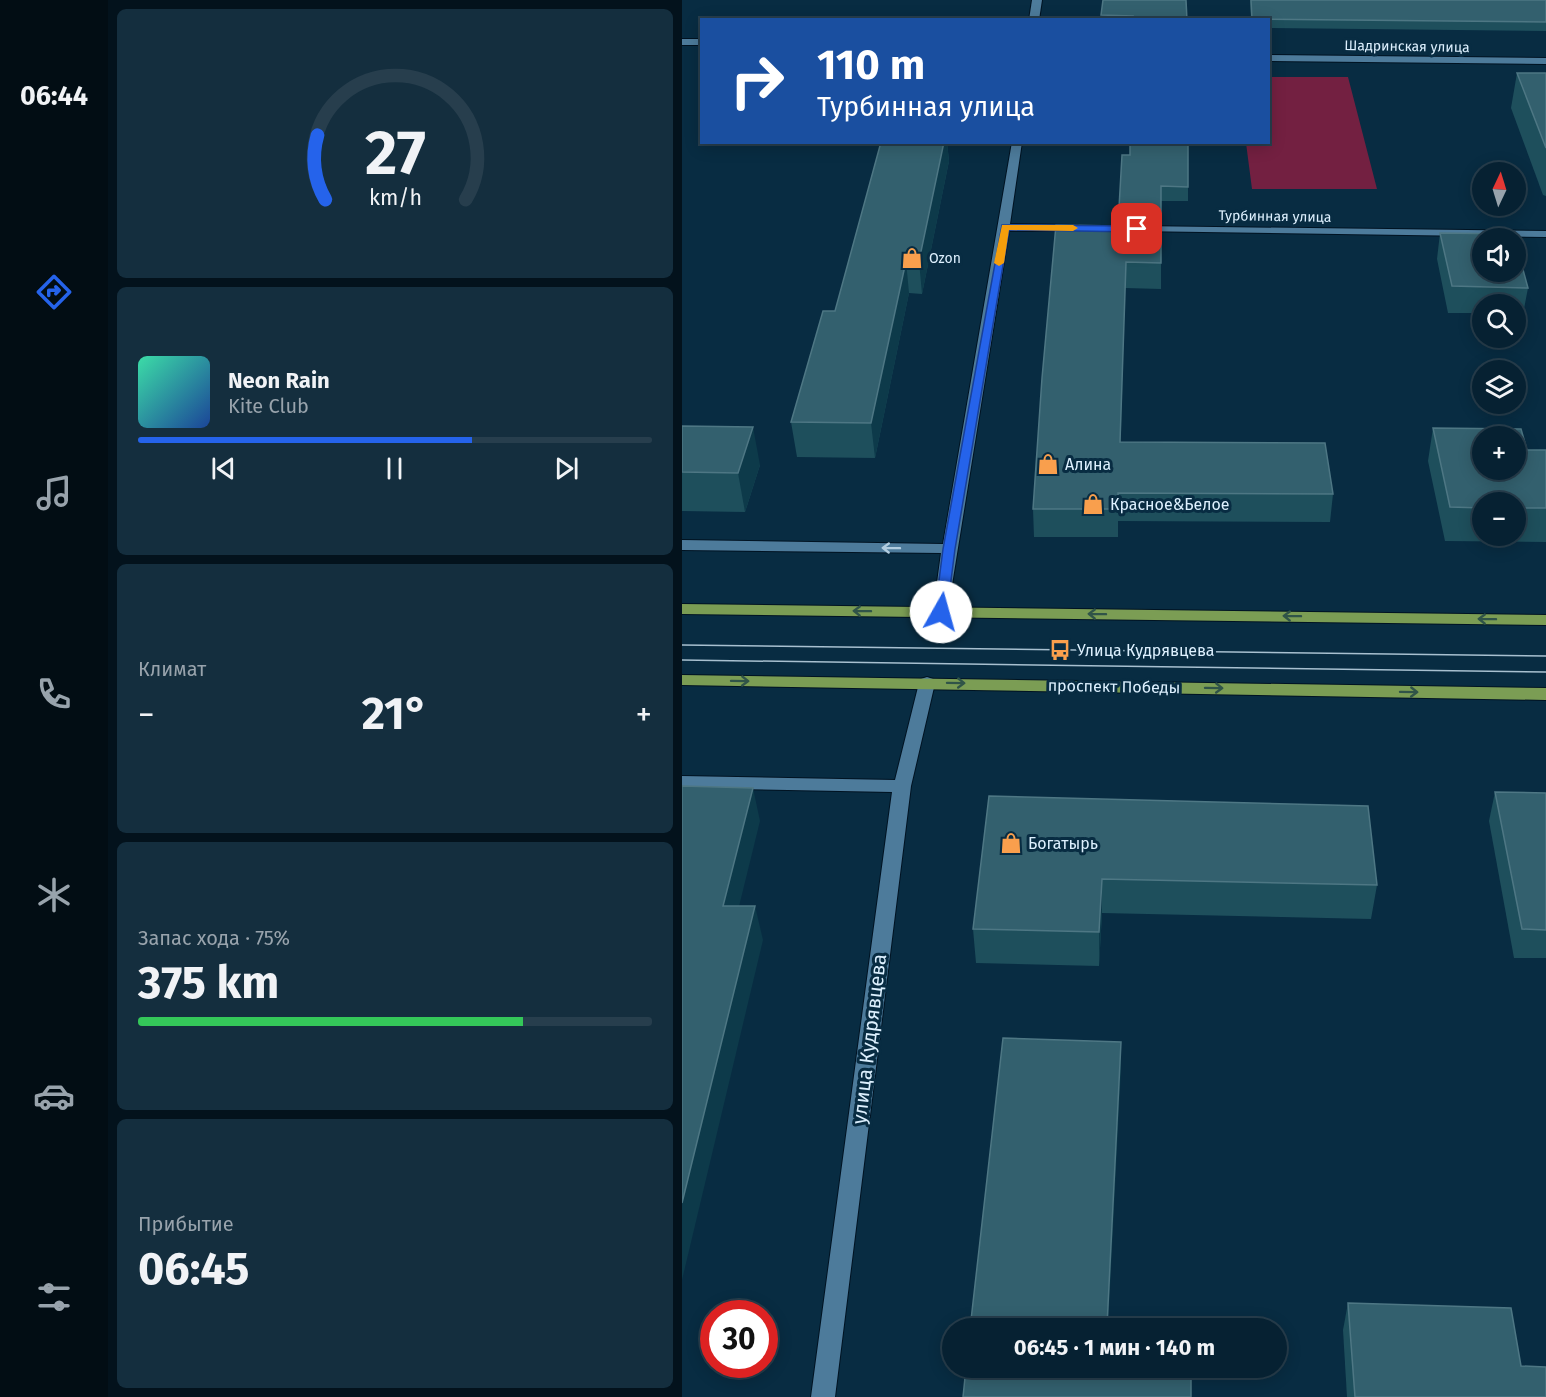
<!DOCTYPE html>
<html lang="ru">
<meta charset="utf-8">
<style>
:root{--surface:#062132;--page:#142e3e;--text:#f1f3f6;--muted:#98a3ac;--line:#273e4d;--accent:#2563eb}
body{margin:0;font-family:"Fira Sans",sans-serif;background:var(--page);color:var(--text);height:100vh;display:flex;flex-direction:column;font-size:22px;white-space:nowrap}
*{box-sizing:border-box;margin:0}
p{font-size:20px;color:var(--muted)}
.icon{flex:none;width:33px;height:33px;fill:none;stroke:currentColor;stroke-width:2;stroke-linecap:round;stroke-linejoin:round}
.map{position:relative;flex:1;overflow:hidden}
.sheet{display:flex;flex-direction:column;gap:9px;padding:9px;background:#03121c;width:574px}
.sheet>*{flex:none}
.banner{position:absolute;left:18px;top:18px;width:570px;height:126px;border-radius:0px;box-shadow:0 3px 15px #0003,0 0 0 2px var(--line);background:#1a4fa0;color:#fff;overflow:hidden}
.needle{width:39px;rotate:4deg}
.tools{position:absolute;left:790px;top:162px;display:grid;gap:12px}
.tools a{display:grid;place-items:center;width:54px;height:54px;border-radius:50%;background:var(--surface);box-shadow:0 3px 15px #0003,0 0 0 2px var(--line);font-size:30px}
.speed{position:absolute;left:18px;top:1300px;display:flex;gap:12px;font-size:30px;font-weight:700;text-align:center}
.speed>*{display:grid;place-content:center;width:78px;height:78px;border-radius:50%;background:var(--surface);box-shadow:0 3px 15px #0003,0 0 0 2px var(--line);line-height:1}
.speed .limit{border:9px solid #d22;background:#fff;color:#111}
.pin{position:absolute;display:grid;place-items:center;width:51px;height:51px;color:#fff;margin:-26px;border-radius:12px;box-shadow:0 3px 9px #0006}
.me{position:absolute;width:66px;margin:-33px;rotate:7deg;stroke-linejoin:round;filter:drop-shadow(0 0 4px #0008)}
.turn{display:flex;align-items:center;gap:21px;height:126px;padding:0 18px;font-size:27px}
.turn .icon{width:78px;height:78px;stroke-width:2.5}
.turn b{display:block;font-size:42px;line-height:51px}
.big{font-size:45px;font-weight:700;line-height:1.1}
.sheet .widget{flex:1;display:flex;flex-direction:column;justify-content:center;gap:9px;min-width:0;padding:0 21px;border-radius:9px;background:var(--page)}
.sheet .dial{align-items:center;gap:0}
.dial svg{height:156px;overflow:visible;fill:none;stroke:var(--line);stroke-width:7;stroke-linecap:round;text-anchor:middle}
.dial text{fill:var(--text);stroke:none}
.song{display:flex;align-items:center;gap:18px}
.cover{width:72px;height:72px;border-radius:9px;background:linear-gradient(135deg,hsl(160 70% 55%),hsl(220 70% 35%))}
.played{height:6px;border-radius:3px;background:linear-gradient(90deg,var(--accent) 65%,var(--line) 65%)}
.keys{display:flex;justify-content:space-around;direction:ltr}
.heat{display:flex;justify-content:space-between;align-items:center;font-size:33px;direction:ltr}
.charge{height:9px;border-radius:4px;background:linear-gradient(90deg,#34c759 75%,var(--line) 0)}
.trip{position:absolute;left:260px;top:1318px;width:345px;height:60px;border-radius:30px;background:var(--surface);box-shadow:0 3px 15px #0003,0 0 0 2px var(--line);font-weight:700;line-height:60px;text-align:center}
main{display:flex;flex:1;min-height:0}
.tab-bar{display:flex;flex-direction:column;width:108px;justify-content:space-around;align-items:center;background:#020d14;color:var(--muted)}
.tab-bar .icon{width:42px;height:42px}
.tab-bar .current{color:var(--accent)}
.tab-bar b{font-size:27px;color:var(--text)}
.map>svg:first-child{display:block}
.green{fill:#732041}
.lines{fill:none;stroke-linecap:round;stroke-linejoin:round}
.minor-casing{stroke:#001322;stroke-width:2}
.primary-casing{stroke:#001322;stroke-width:2}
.minor{fill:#4d7b9b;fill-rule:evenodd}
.primary{fill:#7b9d54;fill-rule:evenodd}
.tram{stroke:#a8c0d0;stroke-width:1.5}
.wall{fill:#1e4f5c;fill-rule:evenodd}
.shaded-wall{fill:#0d3a4a}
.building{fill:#33606e;stroke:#4e7784;stroke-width:1.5;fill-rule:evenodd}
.oneway{stroke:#b2cde0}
.oneway2{stroke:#305448}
.route{fill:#2563eb;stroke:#184099;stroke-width:1.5}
.slow{fill:#f59e0b}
.labels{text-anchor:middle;stroke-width:6;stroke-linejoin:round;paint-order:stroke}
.far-street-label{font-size:14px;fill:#ddf0fe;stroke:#082c42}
.far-poi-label{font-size:14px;fill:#ddf0fe;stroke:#082c42;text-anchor:start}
.poi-label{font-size:16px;fill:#ddf0fe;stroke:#082c42;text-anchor:start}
.street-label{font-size:16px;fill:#ddf0fe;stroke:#082c42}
.near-street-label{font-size:20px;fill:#ddf0fe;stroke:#082c42}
</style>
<main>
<nav class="tab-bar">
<b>06:44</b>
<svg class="icon current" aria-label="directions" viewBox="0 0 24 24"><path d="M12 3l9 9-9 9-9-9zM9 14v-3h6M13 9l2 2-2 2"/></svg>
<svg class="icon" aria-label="music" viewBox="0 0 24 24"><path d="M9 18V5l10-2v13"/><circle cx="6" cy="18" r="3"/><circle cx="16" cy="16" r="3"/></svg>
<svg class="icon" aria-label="phone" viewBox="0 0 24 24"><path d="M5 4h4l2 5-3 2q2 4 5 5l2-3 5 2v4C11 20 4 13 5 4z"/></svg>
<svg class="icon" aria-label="climate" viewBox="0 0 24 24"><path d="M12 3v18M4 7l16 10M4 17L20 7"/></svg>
<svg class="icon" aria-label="car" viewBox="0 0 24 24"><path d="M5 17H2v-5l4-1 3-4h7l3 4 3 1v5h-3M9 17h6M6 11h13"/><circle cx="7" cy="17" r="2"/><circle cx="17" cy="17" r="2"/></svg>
<svg class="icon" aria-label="filters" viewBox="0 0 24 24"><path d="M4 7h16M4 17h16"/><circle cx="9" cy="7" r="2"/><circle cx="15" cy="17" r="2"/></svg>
</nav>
<section class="sheet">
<div class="widget dial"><svg viewBox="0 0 100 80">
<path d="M14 69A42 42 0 1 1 86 69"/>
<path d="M14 69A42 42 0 0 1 10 36" stroke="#2563eb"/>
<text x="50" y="56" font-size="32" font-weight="700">27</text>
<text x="50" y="72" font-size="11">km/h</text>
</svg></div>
<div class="widget">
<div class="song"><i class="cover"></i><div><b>Neon Rain</b><p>Kite Club</p></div></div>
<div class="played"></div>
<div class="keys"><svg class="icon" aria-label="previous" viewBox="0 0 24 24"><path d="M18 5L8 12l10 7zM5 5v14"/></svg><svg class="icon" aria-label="pause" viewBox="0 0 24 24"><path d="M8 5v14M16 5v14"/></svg><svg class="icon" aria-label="next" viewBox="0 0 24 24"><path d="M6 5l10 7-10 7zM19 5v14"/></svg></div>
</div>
<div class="widget"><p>Климат</p>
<div class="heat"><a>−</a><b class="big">21°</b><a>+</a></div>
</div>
<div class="widget"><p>Запас хода · 75%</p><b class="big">375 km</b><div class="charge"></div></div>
<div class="widget"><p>Прибытие</p><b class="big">06:45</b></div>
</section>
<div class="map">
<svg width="864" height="1397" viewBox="0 0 864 1397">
<rect width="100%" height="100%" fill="#082c42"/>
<!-- green -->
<path class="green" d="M587,77H666L695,189H570L564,143L586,142Z"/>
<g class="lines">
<defs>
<g id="minor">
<path d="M350,0H360L357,20H347Z"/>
<rect x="0" y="39" width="20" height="6"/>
<path d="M586,55L864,58V64L586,61Z"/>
<path d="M330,142H340L328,224L395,225L401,228L395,231H327L265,616L259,617L251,612L259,553L0,550V540L261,544Z"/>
<path d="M456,226L864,231V237L452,231V227Z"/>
<path d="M245,677L251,679L253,683L229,786L153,1397H129L210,792L0,788V776L213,780L237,683L239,679Z"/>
</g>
<g id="primary">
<path d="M0,604L864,615V625L0,614Z"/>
<path d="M0,675L864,688V700L0,685Z"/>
</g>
</defs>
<!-- minor casing -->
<use href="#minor" class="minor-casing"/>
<!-- primary casing -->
<use href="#primary" class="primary-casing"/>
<!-- minor -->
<use href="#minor" class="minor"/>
<!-- primary -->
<use href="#primary" class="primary"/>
<!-- tram -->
<g class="tram">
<path d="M0,645L864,656"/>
<path d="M0,660L864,672"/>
</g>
</g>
<!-- wall -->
<g class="wall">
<path d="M421,0L505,20H419Z"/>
<path d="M568,0H864V31L586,28V20H569Z"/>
<path d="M835,73H864V196L861,195L829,108Z"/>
<path d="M199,142H265L267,161L240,294L227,293L193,458L115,457L109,422L153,311Z"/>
<path d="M448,155L506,187V201H479V289L443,288L438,442L651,494L648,522L436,521V537H352L351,509L436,226L437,209Z"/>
<path d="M758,233L846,288L841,314H834V304H801V313H766L755,259Z"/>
<path d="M0,426L78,465L63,512L0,511Z"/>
<path d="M751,428L845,450H864V542L763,541L746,461ZM801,502H834V536H801Z"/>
<path d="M813,792L864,793V958H832L807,821Z"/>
<path d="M307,796L695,885L689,919L420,913L417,966L294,963L291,929Z"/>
<path d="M666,1303L839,1366L864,1397H665L661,1330Z"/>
</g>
<!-- shaded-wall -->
<g class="shaded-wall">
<path d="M259,142H265L267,161L240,294L237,261Z"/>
<path d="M224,261L227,293L193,458L189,423Z"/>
<path d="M444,262L443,288L438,470V442Z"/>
<path d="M71,427L78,465L63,512L56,473Z"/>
<path d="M71,788L78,821L49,939L41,906Z"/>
<path d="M420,879V913L417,966V932Z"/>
<path d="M73,906L81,940L0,1280V1203Z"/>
<path d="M439,1042V1070L426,1329H425Z"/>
</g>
<!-- building -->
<g class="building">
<path d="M421,0H504L505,20H450L451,16L419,15Z"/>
<path d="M569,0H864V22L570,19Z"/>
<path d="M835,73H864V148Z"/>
<path d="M199,142H262L237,261H224L189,423L109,422L141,311H153Z"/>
<path d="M448,142H506V187L479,186V209L437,208L440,155H448Z"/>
<path d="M437,209L479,210V263L444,262L438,442L643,443L651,494L436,493V509H351L360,378L374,225L436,226Z"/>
<path d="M758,233L831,234L832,238H801V272H834V244L846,288L770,286Z"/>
<path d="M0,426L71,427L56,473L0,472Z"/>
<path d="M751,428L839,429L845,450H864V508H834V502H801V508L768,507ZM801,436H834V470H801Z"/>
<path d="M0,786L71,788L41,906H73L0,1203Z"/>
<path d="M813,792L864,793V930L840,929Z"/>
<path d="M307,796L686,806L695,885L420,879L417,932L291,929Z"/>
<path d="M321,1038L439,1042L425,1326L506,1329H288Z"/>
<path d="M666,1303L829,1308L839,1366L864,1367V1397H673Z"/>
<path d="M284,1368H509V1397H281Z"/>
</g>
<!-- one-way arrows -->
<defs><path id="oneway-shaft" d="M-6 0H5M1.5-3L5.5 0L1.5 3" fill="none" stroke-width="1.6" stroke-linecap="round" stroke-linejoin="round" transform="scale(1.5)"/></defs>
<use class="oneway" href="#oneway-shaft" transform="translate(209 548) rotate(-179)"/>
<g class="oneway2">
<use href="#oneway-shaft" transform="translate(180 611) rotate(-179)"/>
<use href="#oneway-shaft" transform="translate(415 614) rotate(-179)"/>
<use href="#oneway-shaft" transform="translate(610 616) rotate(-179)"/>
<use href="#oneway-shaft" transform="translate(805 619) rotate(-179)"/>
<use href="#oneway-shaft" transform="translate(58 681) rotate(1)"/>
<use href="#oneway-shaft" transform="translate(274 683) rotate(1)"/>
<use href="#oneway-shaft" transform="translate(532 688) rotate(1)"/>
<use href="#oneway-shaft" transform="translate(727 692) rotate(1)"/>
</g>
<!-- route -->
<path class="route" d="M320,225L455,226L460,229L455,232L327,230L273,549L265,612L259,616L253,612L261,549Z"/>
<!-- slow -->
<path class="slow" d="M320,225H391L396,228L391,231L327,230L322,263L317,266L312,263Z"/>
<!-- icons -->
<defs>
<symbol id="shop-bare" viewBox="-9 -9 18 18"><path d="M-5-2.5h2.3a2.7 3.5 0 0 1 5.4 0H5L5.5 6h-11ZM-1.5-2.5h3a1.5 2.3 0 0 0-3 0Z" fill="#f99f4d" stroke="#082c42" stroke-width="2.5" paint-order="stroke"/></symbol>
<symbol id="bus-bare" viewBox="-9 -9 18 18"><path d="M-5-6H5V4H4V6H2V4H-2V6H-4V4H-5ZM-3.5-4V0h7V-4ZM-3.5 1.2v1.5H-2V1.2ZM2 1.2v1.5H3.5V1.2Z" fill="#f99f4d" stroke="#082c42" stroke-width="2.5" paint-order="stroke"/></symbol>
</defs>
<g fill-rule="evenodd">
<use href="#shop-bare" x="215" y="243" width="30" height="30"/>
<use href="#shop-bare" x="351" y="449" width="30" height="30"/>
<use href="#shop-bare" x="396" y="489" width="30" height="30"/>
<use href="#bus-bare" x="363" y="635" width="30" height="30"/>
<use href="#shop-bare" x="314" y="828" width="30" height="30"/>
</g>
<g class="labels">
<!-- far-street labels -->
<g class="far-street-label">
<text transform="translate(725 46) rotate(1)" y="5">Шадринская улица</text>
<text transform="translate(593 216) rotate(1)" y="5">Турбинная улица</text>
</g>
<!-- far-poi labels -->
<g class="far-poi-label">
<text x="247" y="263">Ozon</text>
</g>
<!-- poi labels -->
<g class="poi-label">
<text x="383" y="470">Алина</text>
<text x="428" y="510">Красное&amp;Белое</text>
<text x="395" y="656">Улица Кудрявцева</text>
<text x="346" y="849">Богатырь</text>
</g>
<!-- street labels -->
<g class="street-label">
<text transform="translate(432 686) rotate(1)" y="6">проспект Победы</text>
</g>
<!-- near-street labels -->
<g class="near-street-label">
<text transform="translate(187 1039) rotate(-83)" y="7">улица Кудрявцева</text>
</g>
</g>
</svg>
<div class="tools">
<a><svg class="needle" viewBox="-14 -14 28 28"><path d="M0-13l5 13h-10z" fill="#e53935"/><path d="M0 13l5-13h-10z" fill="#98a3ac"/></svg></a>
<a><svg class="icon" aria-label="sound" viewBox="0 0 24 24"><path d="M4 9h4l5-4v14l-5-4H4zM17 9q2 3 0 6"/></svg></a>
<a><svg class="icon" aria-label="search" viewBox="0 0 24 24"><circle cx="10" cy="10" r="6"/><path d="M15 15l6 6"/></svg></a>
<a><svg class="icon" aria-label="layers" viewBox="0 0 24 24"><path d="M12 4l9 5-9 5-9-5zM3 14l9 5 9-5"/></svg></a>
<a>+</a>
<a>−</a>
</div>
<div class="speed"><div class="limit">30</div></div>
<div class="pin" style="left:455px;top:229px;background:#d93025"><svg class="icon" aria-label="arrive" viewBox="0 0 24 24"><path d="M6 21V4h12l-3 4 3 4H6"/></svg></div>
<svg class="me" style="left:259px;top:612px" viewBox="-20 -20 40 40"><circle r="19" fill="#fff"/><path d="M0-13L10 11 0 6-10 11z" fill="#2563eb"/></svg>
<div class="trip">06:45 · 1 мин · 140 m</div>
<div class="banner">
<div class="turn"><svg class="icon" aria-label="right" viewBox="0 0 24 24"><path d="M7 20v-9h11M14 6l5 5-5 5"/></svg><div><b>110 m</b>Турбинная улица</div></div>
</div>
</div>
</main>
